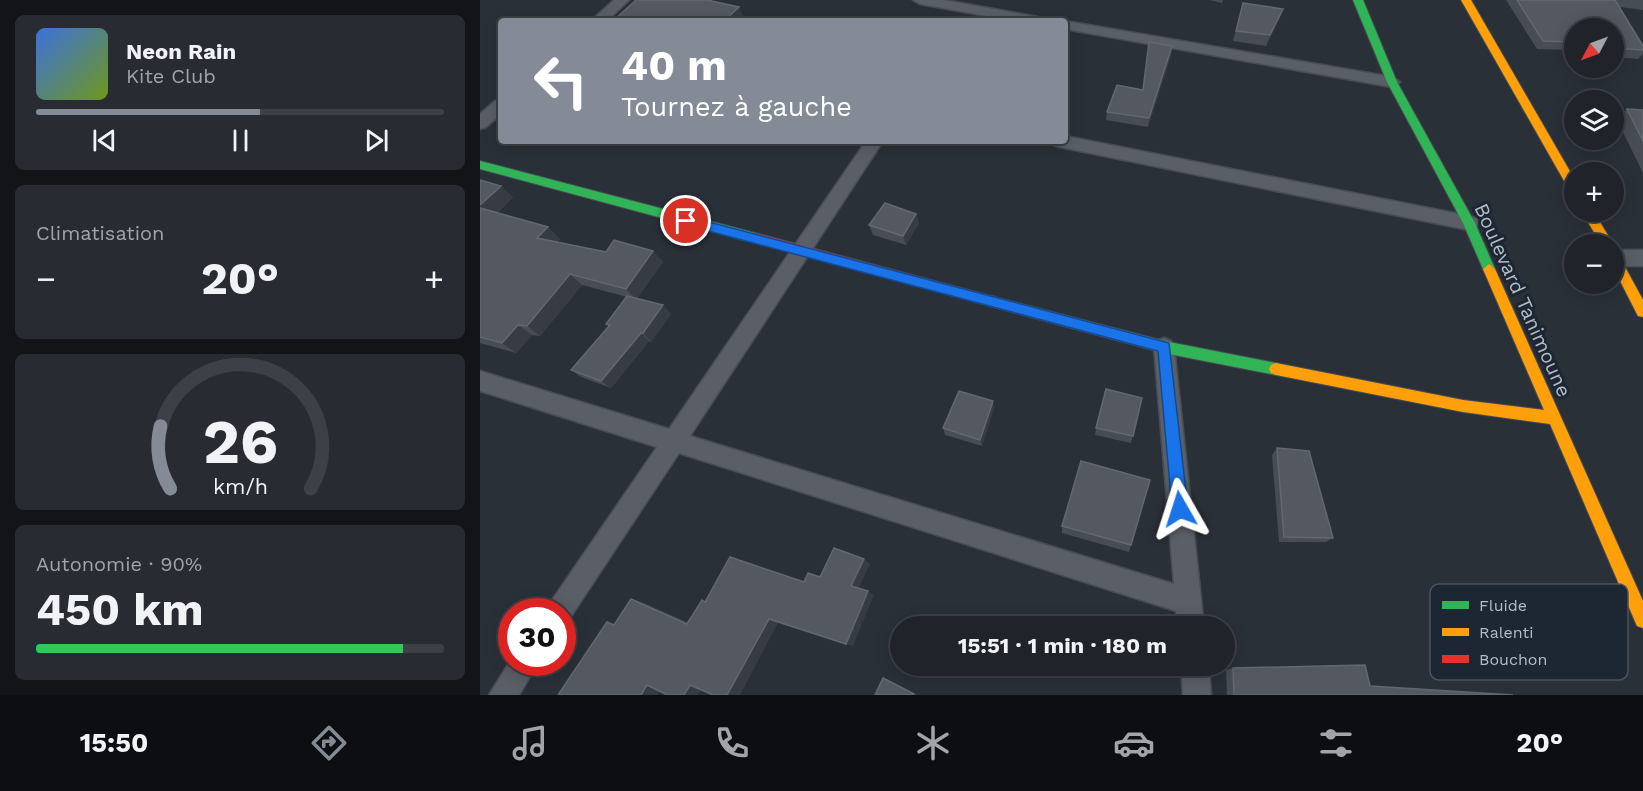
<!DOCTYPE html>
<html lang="fr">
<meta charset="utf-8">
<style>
:root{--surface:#20242a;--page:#282c32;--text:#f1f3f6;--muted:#a2a4a8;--line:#3d4147;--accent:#848b96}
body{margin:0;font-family:"Work Sans",sans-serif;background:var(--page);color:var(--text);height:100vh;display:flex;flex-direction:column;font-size:22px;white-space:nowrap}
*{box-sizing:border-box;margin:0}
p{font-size:20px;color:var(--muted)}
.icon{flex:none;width:33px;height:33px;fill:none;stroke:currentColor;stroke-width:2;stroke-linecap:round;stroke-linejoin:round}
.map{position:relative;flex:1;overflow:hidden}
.sheet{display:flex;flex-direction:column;gap:15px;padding:15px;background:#121417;width:480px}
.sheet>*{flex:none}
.top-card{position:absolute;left:18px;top:18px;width:570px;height:126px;border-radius:6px;box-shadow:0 3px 15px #0003,0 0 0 2px var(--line);background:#848b96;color:#fff;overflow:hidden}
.needle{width:39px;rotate:229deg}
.fabs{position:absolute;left:1084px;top:18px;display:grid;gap:12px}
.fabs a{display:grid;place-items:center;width:60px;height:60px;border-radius:50%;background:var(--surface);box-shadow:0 3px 15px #0003,0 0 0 2px var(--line);font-size:30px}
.speed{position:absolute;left:18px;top:598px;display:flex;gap:12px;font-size:30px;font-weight:700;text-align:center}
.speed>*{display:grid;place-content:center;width:78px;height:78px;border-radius:50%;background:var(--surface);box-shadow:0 3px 15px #0003,0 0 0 2px var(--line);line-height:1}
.speed .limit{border:9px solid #d22;background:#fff;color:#111}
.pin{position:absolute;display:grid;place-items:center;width:51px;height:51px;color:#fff;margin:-26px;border:3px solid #fff;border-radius:50%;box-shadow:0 2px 6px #0007}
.me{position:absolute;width:66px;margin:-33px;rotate:354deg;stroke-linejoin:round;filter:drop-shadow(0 0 4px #0008)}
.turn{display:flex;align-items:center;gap:21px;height:126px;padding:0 24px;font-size:27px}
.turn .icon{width:78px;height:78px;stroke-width:2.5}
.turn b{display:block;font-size:42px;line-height:51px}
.big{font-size:45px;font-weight:700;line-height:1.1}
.sheet .card{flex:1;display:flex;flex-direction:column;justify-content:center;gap:9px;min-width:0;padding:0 21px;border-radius:9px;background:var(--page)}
.sheet .dial{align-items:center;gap:0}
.dial svg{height:156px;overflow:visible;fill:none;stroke:var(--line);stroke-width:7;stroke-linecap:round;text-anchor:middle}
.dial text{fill:var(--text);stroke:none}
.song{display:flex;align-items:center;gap:18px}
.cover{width:72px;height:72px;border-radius:9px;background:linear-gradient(135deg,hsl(220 70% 55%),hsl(80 70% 35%))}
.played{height:6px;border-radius:3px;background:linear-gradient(90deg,var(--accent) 55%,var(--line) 55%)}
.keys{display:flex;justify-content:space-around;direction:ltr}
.heat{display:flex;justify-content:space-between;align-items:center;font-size:33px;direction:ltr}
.charge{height:9px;border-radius:4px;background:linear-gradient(90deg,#34c759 90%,var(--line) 0)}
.trip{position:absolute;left:410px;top:616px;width:345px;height:60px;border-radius:30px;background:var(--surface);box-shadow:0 3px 15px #0003,0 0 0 2px var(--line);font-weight:700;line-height:60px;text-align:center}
.tabs{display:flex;height:96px;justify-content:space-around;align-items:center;background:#0d0e11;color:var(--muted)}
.tabs .icon{width:42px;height:42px}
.tabs .active{color:var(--accent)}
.tabs b{font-size:27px;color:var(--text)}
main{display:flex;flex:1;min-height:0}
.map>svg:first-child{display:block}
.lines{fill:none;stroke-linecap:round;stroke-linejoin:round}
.street-casing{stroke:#484c55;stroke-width:3}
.fast-casing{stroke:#484c55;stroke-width:2}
.slow-casing{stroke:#484c55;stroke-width:2}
.jam-casing{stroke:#484c55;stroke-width:2}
.street{fill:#5a5e66;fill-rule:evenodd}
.fast{fill:#30b455;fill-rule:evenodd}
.slow{fill:#ff9f0a;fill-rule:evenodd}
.jam{fill:#e5322d;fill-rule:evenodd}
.wall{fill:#474c55}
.shaded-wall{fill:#373c44}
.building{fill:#535861;stroke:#626872;stroke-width:1.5}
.route{fill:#1a73e8;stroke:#114b97;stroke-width:1.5}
.labels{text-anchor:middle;stroke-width:6;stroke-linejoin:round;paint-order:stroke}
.street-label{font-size:20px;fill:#b4bcc9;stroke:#1d2633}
.key{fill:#1d2633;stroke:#4a5360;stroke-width:1.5}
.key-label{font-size:16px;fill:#b4bcc9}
</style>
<main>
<section class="sheet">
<div class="card">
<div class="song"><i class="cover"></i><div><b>Neon Rain</b><p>Kite Club</p></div></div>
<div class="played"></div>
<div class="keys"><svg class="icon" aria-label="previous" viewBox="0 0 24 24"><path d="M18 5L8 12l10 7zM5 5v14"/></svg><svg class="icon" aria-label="pause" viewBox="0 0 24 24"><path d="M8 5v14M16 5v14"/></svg><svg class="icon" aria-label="next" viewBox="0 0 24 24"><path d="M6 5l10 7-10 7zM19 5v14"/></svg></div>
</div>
<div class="card"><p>Climatisation</p>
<div class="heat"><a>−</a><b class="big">20°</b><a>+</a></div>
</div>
<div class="card dial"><svg viewBox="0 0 100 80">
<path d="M14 69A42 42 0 1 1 86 69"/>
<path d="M14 69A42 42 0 0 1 9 37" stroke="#848b96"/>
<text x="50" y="56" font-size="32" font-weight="700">26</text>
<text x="50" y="72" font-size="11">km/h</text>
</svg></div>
<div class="card"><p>Autonomie · 90%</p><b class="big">450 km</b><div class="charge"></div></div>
</section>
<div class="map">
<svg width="1163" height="695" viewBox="0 0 1163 695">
<rect width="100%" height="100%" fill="#2a3038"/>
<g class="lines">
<defs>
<g id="street">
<path d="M134,0H149L127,21H111Z"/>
<path d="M433,0H464L558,17L565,21H534L440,4Z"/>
<path d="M584,21H585L912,77L920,82L912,87L585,29Z"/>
<path d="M21,100V114L6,127L0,129V114L15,101Z"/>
<path d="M585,136L989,216L996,218L998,223L996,228L989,230L580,147L574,145L572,141H585Z"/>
<path d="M386,141H403L210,436L694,584L674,347L677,341L684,338L691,341L694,347L724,627H698L696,611L199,453L88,621L82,624V612H66L70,603L177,447L0,391V371L189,429Z"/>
<rect x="1134" y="250" width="29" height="16"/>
<path d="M32,658V663H58L39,695H9Z"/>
<path d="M701,666H729L731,695H703Z"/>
</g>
<g id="fast">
<path d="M873,0H883L917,82L995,223L1015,269L1013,273H1005L1003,269L983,223L907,82Z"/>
<path d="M0,161L275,233L281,238L275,243L0,169Z"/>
<path d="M511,296L684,341L796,363L801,365L803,369L801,373L796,375L684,353L506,305L505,301L506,297Z"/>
</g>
<g id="slow">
<path d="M981,0H991L1095,180V194L1091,193Z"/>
<path d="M1102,212H1114L1133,244H1121Z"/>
<path d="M1134,252L1138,254L1163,300V317L1158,316L1134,269Z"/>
<path d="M1009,264L1015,269L1163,601V628L1157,626L1070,424L983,412L796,375L791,373L789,369L791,365L796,363L983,400L1064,410L1003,269Z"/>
</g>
<path id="jam" d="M275,233L511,296L516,297L517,301L516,305L511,306L271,241L269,238L271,235Z"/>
</defs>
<!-- street casing -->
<use href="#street" class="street-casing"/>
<!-- fast casing -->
<use href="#fast" class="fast-casing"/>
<!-- slow casing -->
<use href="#slow" class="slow-casing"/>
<!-- jam casing -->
<use href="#jam" class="jam-casing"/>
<!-- street -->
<use href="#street" class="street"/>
<!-- fast -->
<use href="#fast" class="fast"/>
<!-- slow -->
<use href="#slow" class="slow"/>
<!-- jam -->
<use href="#jam" class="jam"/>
</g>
<!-- wall -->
<g class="wall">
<path d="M729,0H743L742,3Z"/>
<path d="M1026,0H1163V10L1140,7L1163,50V54L1158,59L1134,57V28H1095V55L1090,54L1088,50L1057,49Z"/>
<path d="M763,3L803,9L799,19L786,46L753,41Z"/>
<path d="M692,46L691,55L668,127L626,120L627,112L663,90Z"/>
<path d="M1147,109L1163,110V173L1137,120Z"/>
<path d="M0,180L33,197L17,213L80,239L76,242L183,262L157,298L191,314L171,342L169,341L131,388L101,377L91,370L128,326L126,324L147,297L102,285L60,336L52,335L36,353L0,343Z"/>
<path d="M436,214L439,223L426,245L393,235L389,225Z"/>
<path d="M662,398L651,443L615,435L616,428Z"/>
<path d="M514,408L502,446L465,435L463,428Z"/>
<path d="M797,448L853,538L846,542H799L792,455Z"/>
<path d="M582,526L651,545L649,552L582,533Z"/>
<path d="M753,668L890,686L1033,695H747L746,670Z"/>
</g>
<!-- shaded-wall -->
<g class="shaded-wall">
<path d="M259,7L264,17L259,21H244Z"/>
<path d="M803,9L799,19L786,46L790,35Z"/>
<path d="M692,46L691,55L668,127L669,118Z"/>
<path d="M588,71V81L585,86V76Z"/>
<path d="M21,186L33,197L11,218L0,209V205Z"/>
<path d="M436,214L439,223L426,245L423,236Z"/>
<path d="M68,227L80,239L69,250L57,238Z"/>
<path d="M173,251L183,262L156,299L146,289Z"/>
<path d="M90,274L102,285L60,336L47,326Z"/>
<path d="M183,305L191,314L171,342L163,333Z"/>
<path d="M38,325L52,335L36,353L22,343Z"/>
<path d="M161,333L169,341L131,388L121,381Z"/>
<path d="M513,401L514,408L502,446L500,440Z"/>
<path d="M384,559L390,564L378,590L371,586Z"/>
<path d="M388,591L394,595L373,646L366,644Z"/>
<path d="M151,599L165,603L219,627L207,624Z"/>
<path d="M289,619L298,623L260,695H247Z"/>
<path d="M403,678L408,680L438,695H433Z"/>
<path d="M167,685L181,687L177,695H161Z"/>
<path d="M210,685L223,686L218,695H204Z"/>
</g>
<!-- building -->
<g class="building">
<path d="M156,0H227L259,7L244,21H133Z"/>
<path d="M1037,0H1135L1163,46V50L1134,48V28H1095V42L1063,41Z"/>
<path d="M763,3L803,9L790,35L756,31Z"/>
<path d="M669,42L692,46L669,118L627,112L637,85L663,90Z"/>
<path d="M1147,109L1163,110V141Z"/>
<path d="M0,180L21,186L0,205Z"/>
<path d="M405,203L436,214L423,236L389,225Z"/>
<path d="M0,208L68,227L57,238L126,252L134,240L173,251L146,289L90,274L47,326L38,325L22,343L0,337Z"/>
<path d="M147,296L183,305L163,333H161L121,381L91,370L130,325L126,324Z"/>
<path d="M626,389L662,398L653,436L616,428Z"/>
<path d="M479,391L513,401L500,440L463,428Z"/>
<path d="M797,448L829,451L853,538L804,537Z"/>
<path d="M601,461L670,480L651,545L582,526Z"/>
<path d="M354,548L384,559L371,586L388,591L366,644L289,619L247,695H233L210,685L204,695H187L167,685L161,695H78L127,622L134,625L151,599L207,624L222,600L225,602L250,557L324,582L328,573L340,577Z"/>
<path d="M885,665L890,686L1033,695H754L753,668Z"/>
<path d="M403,678L434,694L433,695H395Z"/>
</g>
<!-- route -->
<path class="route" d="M206,216L689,343L708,509L706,514L700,517L695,514L692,509L678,351L202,224L200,221Z"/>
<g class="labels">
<!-- street labels -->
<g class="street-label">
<text transform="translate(1043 300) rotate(66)" y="7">Boulevard Tanimoune</text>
</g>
</g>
<!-- legend -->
<rect x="950" y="584" width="198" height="96" rx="9" class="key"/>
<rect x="962" y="601" width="27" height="8" fill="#30b455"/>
<rect x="962" y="628" width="27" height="8" fill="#ff9f0a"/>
<rect x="962" y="655" width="27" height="8" fill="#e5322d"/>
<g class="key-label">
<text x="999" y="611">Fluide</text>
<text x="999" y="638">Ralenti</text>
<text x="999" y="665">Bouchon</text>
</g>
</svg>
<div class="fabs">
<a><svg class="needle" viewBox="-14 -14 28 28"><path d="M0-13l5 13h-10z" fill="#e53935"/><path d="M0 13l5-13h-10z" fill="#a2a4a8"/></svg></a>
<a><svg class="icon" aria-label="layers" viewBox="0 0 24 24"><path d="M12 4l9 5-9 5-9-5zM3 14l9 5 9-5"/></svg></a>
<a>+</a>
<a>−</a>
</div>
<div class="speed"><div class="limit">30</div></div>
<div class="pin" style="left:206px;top:221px;background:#d93025"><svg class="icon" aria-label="arrive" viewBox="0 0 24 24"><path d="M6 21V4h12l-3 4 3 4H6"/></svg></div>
<svg class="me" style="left:700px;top:509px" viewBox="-20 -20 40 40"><path d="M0-17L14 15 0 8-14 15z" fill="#1a73e8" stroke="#fff" stroke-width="4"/></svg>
<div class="trip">15:51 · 1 min · 180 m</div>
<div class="top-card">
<div class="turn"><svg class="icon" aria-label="left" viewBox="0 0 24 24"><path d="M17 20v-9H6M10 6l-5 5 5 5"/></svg><div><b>40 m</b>Tournez à gauche</div></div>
</div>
</div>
</main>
<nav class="tabs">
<b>15:50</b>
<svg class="icon active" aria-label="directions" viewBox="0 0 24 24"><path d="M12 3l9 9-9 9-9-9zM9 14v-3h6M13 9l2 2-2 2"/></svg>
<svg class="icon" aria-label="music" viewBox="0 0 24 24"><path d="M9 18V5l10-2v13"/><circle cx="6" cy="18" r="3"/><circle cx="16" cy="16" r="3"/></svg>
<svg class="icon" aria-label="phone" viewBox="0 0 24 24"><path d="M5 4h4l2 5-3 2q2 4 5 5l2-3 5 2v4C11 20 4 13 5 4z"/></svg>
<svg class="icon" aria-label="climate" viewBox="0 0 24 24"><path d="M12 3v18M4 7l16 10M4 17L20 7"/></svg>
<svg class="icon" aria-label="car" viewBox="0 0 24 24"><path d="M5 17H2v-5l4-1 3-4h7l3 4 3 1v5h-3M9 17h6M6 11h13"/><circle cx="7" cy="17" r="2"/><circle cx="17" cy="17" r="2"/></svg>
<svg class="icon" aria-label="filters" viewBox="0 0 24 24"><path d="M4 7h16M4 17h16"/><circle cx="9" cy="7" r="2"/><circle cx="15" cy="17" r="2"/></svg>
<b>20°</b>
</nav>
